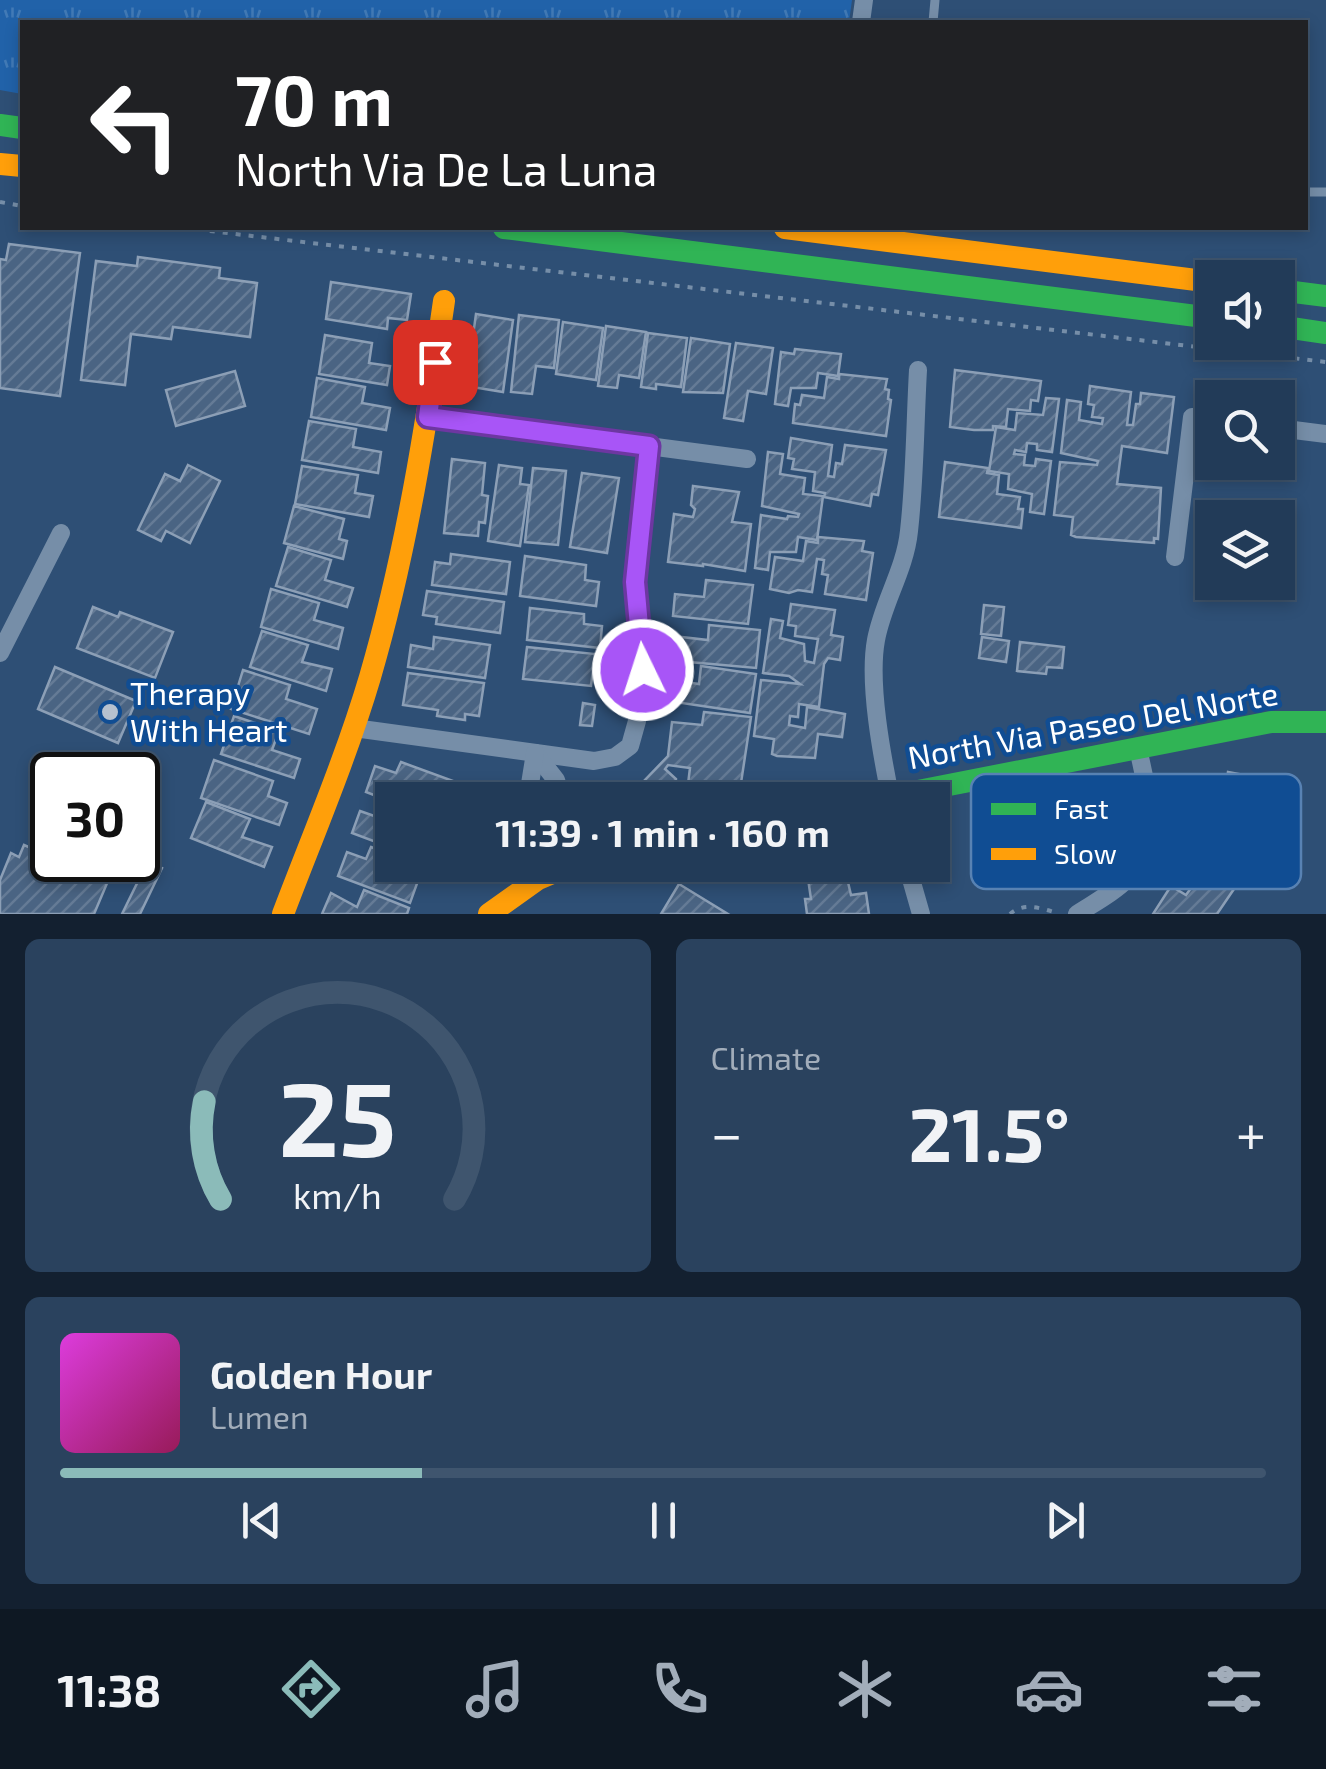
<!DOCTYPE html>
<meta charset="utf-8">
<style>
:root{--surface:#223b58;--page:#2a425e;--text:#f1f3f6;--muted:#a2adba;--line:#3f556e;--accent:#8bbbb9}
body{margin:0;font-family:"Exo 2",sans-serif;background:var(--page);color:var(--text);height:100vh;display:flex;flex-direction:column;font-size:38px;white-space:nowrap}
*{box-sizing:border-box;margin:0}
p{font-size:32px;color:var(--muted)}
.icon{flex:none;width:55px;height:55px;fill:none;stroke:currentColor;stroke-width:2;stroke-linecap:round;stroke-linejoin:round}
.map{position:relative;height:914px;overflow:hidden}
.side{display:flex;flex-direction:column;gap:25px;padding:25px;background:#132030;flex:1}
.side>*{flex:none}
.banner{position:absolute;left:20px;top:20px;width:1288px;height:210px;border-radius:0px;box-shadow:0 5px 15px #0003,0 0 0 2px var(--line);background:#202124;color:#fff;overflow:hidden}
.buttons{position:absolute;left:1195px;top:260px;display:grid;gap:20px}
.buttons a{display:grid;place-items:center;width:100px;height:100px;border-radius:0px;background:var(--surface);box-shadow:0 5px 15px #0003,0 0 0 2px var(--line);font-size:50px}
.speed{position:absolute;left:30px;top:752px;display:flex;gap:20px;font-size:50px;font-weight:700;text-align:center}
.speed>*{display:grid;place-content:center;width:130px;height:130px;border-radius:50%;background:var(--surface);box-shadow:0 5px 15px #0003,0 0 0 2px var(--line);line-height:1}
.speed .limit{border:5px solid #111;border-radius:15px;background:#fff;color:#111}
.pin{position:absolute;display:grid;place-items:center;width:85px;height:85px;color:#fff;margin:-42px;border-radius:20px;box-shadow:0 5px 15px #0006}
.me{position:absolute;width:110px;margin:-55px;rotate:356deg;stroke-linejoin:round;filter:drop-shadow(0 0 8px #0008)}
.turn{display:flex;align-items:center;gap:35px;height:210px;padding:0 50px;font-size:45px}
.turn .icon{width:130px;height:130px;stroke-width:2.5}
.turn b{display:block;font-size:70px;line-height:85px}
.big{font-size:75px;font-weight:700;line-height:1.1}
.side .tile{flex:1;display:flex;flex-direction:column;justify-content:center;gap:15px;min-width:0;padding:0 35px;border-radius:15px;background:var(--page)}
.side .dial{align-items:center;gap:0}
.dial svg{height:260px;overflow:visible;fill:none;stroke:var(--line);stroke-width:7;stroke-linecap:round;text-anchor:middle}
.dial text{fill:var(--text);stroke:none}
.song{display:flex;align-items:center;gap:30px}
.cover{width:120px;height:120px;border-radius:15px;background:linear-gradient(135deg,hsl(300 70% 55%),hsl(330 70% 35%))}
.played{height:10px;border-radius:5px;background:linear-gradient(90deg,var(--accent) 30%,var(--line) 30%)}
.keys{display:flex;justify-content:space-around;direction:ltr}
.heat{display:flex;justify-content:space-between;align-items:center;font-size:55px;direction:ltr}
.side .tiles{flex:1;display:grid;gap:25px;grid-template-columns:1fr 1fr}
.tile:last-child{grid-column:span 2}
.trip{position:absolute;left:375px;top:782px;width:575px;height:100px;border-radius:0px;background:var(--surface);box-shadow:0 5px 15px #0003,0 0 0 2px var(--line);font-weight:700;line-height:100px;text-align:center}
.dock{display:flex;height:160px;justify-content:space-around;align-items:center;background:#0e1823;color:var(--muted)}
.dock .icon{width:70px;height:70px}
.dock .selected{color:var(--accent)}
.dock b{font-size:45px;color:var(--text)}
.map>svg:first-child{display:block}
.grass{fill:url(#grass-tufts)}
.building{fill:url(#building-hatch);stroke:#8c9fb6;stroke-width:2.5}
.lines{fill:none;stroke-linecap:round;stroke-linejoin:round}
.path{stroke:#768ea8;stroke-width:4;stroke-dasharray:5 8;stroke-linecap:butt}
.lane{stroke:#768ea8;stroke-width:9}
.street{stroke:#768ea8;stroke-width:18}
.fast{stroke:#30b455;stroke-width:22}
.slow{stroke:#ff9f0a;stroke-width:22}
.route-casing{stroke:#6d37a1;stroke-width:25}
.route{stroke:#a855f7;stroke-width:18}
.poi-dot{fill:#b6c1cf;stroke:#104d93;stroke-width:4}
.labels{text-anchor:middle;stroke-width:9;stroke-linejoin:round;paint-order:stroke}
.poi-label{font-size:32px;fill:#fff;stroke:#104d93;text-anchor:start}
.street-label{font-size:32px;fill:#fff;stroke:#104d93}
.key{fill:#104d93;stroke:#5882b3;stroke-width:2.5}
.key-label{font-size:28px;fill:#fff}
</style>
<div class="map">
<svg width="1326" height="914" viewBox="0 0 1326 914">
<defs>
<pattern id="grass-tufts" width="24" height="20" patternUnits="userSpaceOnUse" patternTransform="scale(2.5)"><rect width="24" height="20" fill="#2162a9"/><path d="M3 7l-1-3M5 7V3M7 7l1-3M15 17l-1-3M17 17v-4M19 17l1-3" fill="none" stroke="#427ab6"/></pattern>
<pattern id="building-hatch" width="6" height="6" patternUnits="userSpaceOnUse" patternTransform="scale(2.5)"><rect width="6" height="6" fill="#4a6483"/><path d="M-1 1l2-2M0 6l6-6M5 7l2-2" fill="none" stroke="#657b96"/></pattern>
</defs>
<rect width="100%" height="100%" fill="#2e4f75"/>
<!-- grass -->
<path class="grass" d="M0,0H852L849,22H22V94L0,90Z"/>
<!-- building -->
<g class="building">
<path d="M9,244L80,253L60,396L0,388V259L6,260Z"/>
<path d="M138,257L220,268L219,278L257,283L250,337L173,327L171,339L131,334L125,385L81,380L96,261L137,266Z"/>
<path d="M331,282L411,294L407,320L388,318L387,329L326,319Z"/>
<path d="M476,314L513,320L503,392L466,386Z"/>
<path d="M519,315L559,320L554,368L536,366L532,394L511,392Z"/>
<path d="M563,322L603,328L596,380L556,374Z"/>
<path d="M606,326L646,332L639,378L619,375L617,388L598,386Z"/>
<path d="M648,333L687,338L681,387L656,384V389L641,387Z"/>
<path d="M325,335L372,343L369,363L390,366L387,385L319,374Z"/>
<path d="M691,338L730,344L723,393L683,392Z"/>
<path d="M736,343L773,348L766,394L748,391L743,421L724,418Z"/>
<path d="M795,349L841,354L838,376L818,373L816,388H791L788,406L775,404L781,352L794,354Z"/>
<path d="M955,370L1041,381L1038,401L1031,400L1030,411L1008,409L1006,427L993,426V430H974L950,427Z"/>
<path d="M235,371L245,406L176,426L166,390Z"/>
<path d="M839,374L887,379L885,389L889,390L888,399L891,400L886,436L793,423L795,404L800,405L802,395L824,398L827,377L839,379Z"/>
<path d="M317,378L365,387L362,403L390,408L386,430L311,417Z"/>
<path d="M1090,386L1131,392L1127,425H1133L1136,404H1140L1141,393L1174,397L1167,453L1122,446L1117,484L1161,488L1158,539L1154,538V543L1076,537L1071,535L1073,517L1054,515L1060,462L1097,465L1098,461L1061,453L1067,400L1081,402L1079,420L1102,424L1103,418L1092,417L1094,405L1088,404Z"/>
<path d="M1046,398L1059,399L1052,452L1037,450V444L1027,443L1026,452L1015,450L1014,454L1025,455L1024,465L1035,466L1036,459L1051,461L1044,514L1030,512L1032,494L1008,489L1009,474L989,471L996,427L1015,430L1017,413L1043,415Z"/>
<path d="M309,421L356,429L353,447L381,452L378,473L302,460Z"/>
<path d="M791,438L832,445L828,476L834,477L836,463L842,464L845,445L886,450L878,495L872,494L870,506L824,497L825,493L813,491L815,472L792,469L794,459L788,458Z"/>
<path d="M768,452L783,454L780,474L805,478L803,494L823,496L817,540L798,537L796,552H770L768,570L755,568L761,515L787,519L788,516L798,517L799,514L762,506Z"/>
<path d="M452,459L485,463L482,495L488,496L485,523L479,522L478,536L444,533Z"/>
<path d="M945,462L988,468L987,473L999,475L997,494L1020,497L1018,509H1023L1021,528L939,517Z"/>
<path d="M188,465L220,481L190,543L166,531L161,541L138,530L165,474L180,481Z"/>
<path d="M499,465L522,468L520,484L529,485L520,546L488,541Z"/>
<path d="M302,466L358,475L355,493L373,496L369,517L295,504Z"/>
<path d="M533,468L566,471L558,545L525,542Z"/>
<path d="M582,473L619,478L607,553L570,547Z"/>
<path d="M693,486L739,492L732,522L751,524L745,571L703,564V566L668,562L674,514L693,517L695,509L691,505Z"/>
<path d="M294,506L344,519L339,539L347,541L343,559L284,543Z"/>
<path d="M818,537L864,541L862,551L873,553L866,600L825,594L828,575L822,574L824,560L817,559L812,592L798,590L789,593L770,589L775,557L803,561L806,541L818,543Z"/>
<path d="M288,547L331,560L325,580L353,588L347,607L276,586Z"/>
<path d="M451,554L510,562L506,594L432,585L435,562L450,564Z"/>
<path d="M525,556L586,565L585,580L599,582L596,606L520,596Z"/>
<path d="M706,580L753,585L748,624L673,616L675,594L704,597Z"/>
<path d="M271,589L319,603L314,620L343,628L338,649L261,627Z"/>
<path d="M427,591L504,602L500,633L436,624L437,617L423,615Z"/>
<path d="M791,604L835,610L831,635L843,637L840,660L828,658L824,664L819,707L799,704L798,717L790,716L789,725L805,728L807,707L845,714L842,737L818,734L815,758L777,756L772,754L774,739L754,736L761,680L800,684L789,676L763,673L771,619L783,621L780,638L804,644L805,661L814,663L818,639L795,636L796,626L788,625Z"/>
<path d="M984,605L1004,607L1001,636L981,634Z"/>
<path d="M93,607L118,617L120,612L173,632L155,678L77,648Z"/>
<path d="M530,608L584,614V624L602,626L600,648L527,640Z"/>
<path d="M709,625L760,630L756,668L678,661L681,637L708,640Z"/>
<path d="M262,631L308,645L302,662L332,669L326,691L250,667Z"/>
<path d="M434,637L490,645L485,678L408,667L411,645L433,649Z"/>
<path d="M982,637L1009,641L1006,662L979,658Z"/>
<path d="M1020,642L1064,647L1062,668L1047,667L1046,674L1017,671Z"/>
<path d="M527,647L595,654L591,686L523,679Z"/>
<path d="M701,666L756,674L750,713L675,702L678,681L699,684Z"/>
<path d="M55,667L136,701L118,743L38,709Z"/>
<path d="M243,670L290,685L286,699L317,709L309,734L231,709Z"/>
<path d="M408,673L484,683L479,716L465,714V720L437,716L438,710L403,705Z"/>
<path d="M583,703L595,705L592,726L580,725Z"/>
<path d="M704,712L751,717L741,783L712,788L697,786L688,784L690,768L668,765L665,769L676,779L675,787L666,795L657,797L643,782L668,756L672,722L702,725Z"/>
<path d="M234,716L279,731L272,750L300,759L294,778L221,754Z"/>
<path d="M214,760L273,781L268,796L287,803L279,825L201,798Z"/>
<path d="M401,762L453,781L446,800L392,802L366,792L375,766L396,773Z"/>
<path d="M1228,772L1260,778L1256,805L1266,807L1259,842L1245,840L1243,854L1192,846L1196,822L1220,826Z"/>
<path d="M457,782L479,790L476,800H451Z"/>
<path d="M206,802L250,819L242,837L272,847L264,867L191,838Z"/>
<path d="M360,811L380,818L381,823L388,825L392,813V848L352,833Z"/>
<path d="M24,845L52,857V860H60L108,881L94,914H0V880L11,853L19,857Z"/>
<path d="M371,847L392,855V865L423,867L410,903L338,876L347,852L366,859Z"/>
<path d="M1196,859L1236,886L1217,914H1153L1171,886L1186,895L1191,888L1181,881Z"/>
<path d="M148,861L162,868L140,914H122Z"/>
<path d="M806,865H844L851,895L866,893L869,914H807L805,899H811Z"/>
<path d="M679,884L728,914H661Z"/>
<path d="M364,890L409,908L407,914H322L331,893L357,907Z"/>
</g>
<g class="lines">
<!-- path -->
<g class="path">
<path d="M0,202L22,206"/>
<path d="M184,228L1326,362"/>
<path d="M1010,914C1024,902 1040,908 1057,913"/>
</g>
<!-- lane -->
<g class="lane">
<path d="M933,22L935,0"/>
<path d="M1305,192H1326"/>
</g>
<!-- street -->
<g class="street">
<path d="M861,22L864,0"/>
<path d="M428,417L747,459"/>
<path d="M1278,428L1326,434"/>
<path d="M1175,557L1192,417L1212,420"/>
<path d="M0,653L61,533"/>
<path d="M354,728L594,761L615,757L630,746L637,721L643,650L635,582L649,446"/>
<path d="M535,753L556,780L562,800"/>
<path d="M535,753L530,784L535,800"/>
<path d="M891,800C882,756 868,683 876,640C883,602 905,570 909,531C915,478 915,423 918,370"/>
<path d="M907,865L921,914"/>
<path d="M1077,914C1094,903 1115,892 1129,877C1162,841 1147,791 1138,748"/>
</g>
<!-- fast -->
<g class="fast">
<path d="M0,125L22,128"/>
<path d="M504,228L1212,318"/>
<path d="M1278,290L1326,296"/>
<path d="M1278,326L1326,333"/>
<path d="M872,800L1271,722H1326"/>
</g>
<!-- slow -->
<g class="slow">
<path d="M0,164L22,166"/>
<path d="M785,228L1212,282"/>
<path d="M283,914C313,835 346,758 370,677C406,554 426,427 444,301"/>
<path d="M489,914L538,879L571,865"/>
</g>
</g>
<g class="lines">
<defs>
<path id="route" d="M435,362L428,417L649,446L635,582L643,670"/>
</defs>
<!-- route casing -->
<use href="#route" class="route-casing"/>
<!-- route -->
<use href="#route" class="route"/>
</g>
<!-- markers -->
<circle class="poi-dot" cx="110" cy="712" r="10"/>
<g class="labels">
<!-- poi labels -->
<g class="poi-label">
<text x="130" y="705">Therapy<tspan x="130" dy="37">With Heart</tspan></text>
</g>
<!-- street labels -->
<g class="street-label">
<text transform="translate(1093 726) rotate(-10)" y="11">North Via Paseo Del Norte</text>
</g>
</g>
<!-- legend -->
<rect x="971" y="774" width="330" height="115" rx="15" class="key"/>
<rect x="991" y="803" width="45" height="12" fill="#30b455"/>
<rect x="991" y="848" width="45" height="12" fill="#ff9f0a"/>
<g class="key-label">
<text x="1054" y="819">Fast</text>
<text x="1054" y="864">Slow</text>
</g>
</svg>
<div class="buttons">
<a><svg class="icon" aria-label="sound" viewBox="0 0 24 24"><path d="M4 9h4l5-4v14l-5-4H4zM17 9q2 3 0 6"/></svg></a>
<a><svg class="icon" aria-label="search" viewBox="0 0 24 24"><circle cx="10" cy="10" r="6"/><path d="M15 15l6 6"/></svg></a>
<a><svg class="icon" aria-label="layers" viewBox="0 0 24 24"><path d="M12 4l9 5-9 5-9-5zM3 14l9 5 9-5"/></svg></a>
</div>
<div class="speed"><div class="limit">30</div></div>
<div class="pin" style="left:435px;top:362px;background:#d93025"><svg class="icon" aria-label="arrive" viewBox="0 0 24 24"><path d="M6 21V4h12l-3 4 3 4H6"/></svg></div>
<svg class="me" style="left:643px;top:670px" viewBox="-20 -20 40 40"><circle r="17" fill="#a855f7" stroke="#fff" stroke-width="3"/><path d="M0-11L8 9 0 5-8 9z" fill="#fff"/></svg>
<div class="trip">11:39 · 1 min · 160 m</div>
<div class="banner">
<div class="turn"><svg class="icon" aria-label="left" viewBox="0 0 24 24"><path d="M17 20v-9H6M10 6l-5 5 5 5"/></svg><div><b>70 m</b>North Via De La Luna</div></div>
</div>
</div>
<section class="side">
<div class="tiles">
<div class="tile dial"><svg viewBox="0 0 100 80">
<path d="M14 69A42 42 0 1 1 86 69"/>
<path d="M14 69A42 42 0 0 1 9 39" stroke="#8bbbb9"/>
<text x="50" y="56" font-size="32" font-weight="700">25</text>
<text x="50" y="72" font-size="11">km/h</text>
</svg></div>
<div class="tile"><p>Climate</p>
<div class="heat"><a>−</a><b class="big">21.5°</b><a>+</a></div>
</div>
<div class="tile">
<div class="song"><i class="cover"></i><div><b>Golden Hour</b><p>Lumen</p></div></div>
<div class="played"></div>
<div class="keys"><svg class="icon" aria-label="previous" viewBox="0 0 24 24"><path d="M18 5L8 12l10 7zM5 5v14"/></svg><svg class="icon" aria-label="pause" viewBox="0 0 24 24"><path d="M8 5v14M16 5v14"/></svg><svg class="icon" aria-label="next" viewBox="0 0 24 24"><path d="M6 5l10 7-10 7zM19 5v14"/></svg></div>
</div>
</div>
</section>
<nav class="dock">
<b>11:38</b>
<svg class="icon selected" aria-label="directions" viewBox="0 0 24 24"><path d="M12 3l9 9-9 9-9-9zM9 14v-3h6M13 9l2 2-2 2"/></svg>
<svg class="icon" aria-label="music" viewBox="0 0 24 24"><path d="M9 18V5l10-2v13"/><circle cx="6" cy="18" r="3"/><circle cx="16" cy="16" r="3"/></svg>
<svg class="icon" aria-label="phone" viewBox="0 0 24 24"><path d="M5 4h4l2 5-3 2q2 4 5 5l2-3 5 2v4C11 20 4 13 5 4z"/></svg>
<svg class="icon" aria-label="climate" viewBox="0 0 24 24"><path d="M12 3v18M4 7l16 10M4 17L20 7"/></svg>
<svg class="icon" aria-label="car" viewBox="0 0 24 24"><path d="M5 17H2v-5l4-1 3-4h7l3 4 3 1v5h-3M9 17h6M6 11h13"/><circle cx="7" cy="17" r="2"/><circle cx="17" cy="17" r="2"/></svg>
<svg class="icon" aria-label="filters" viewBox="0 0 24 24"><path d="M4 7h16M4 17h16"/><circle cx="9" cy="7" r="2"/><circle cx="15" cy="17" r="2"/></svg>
</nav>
